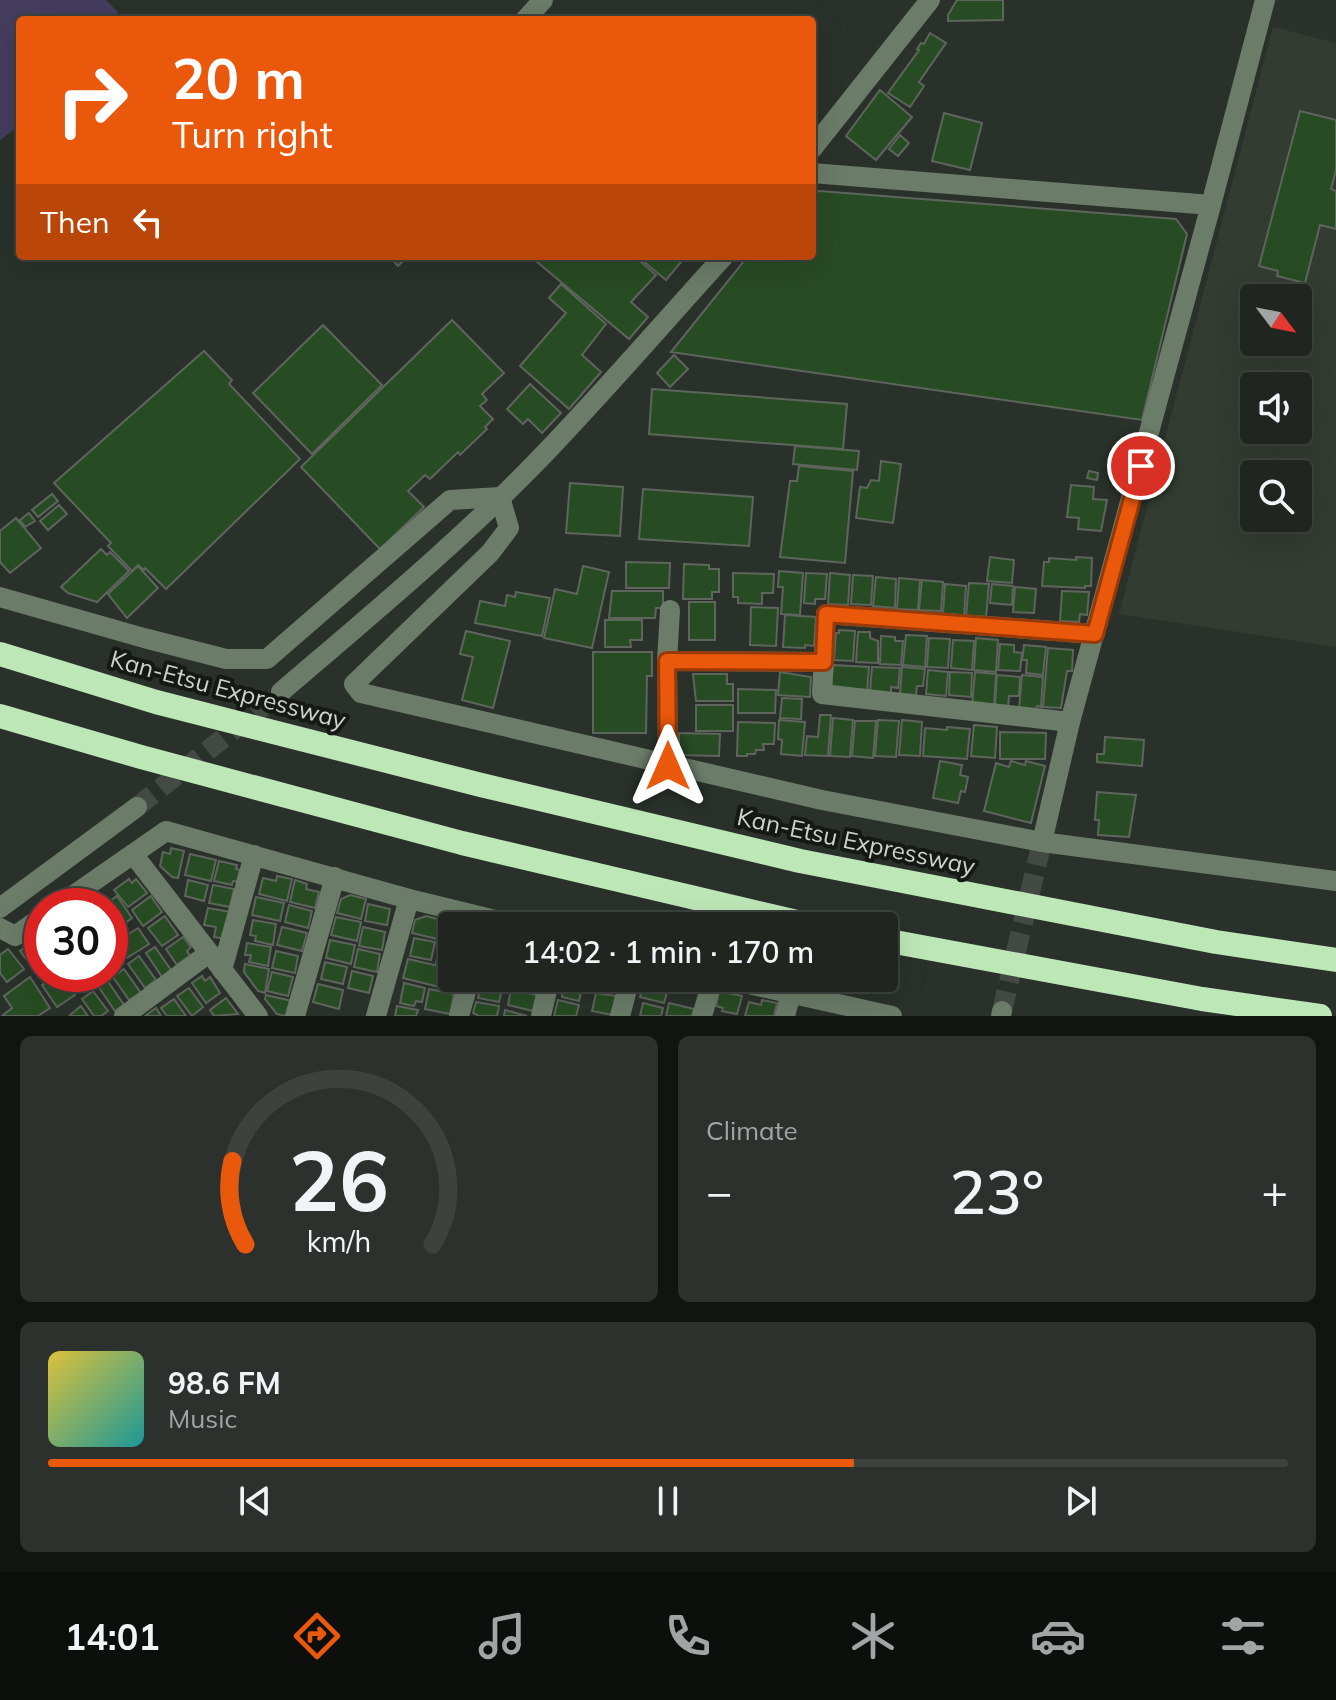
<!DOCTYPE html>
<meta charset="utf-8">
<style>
:root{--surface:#202520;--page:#2d312d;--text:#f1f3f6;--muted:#a2a5a5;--line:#3d423e;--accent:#ea580c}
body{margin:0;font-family:Mulish,sans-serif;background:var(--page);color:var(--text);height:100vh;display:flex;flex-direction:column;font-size:30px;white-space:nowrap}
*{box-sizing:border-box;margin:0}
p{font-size:26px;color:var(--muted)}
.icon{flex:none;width:44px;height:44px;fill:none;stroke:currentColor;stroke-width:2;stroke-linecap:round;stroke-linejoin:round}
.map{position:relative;height:1016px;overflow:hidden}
.side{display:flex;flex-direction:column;gap:20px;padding:20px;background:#121412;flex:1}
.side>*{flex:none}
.guide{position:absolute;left:16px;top:16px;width:800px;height:244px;border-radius:8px;box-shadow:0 8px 32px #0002,0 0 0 2px var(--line);background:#ea580c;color:#fff;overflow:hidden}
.needle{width:52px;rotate:122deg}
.tools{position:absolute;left:1240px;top:284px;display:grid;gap:16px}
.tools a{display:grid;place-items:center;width:72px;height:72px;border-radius:8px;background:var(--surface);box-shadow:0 8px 32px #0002,0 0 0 2px var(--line);font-size:40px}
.speed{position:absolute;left:24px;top:888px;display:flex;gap:16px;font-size:40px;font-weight:700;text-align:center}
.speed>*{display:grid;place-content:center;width:104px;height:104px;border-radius:50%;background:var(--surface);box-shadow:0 8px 32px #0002,0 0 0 2px var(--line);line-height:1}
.speed .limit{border:12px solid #d22;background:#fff;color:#111}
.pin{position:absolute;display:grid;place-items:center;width:68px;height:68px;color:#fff;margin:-34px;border:4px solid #fff;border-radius:50%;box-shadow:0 2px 8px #0007}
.me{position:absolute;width:88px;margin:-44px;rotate:0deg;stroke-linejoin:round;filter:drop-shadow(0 0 6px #0008)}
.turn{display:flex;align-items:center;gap:28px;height:168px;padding:0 24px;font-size:36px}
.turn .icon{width:104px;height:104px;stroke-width:2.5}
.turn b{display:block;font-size:56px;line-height:68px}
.then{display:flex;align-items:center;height:76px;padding:0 24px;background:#0003;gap:16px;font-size:30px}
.big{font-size:60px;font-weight:600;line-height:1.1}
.side .widget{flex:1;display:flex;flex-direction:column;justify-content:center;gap:12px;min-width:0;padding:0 28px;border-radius:12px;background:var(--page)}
.side .dial{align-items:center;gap:0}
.dial svg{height:208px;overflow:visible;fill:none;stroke:var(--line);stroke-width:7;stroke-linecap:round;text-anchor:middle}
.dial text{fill:var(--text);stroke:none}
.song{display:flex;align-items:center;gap:24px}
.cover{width:96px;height:96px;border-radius:12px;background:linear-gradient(135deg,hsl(50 70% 55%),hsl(180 70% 35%))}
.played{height:8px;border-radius:4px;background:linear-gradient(90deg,var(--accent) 65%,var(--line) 65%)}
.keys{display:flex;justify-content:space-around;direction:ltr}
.heat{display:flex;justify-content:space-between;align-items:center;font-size:44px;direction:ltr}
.side .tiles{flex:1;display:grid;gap:20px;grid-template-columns:1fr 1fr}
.widget:last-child{grid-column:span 2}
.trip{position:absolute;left:438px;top:912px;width:460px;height:80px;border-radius:8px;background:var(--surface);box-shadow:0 8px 32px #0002,0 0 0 2px var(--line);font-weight:600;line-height:80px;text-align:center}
.tab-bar{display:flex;height:128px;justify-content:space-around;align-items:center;background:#0d0f0d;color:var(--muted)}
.tab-bar .icon{width:56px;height:56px}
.tab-bar .on{color:var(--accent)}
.tab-bar b{font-size:36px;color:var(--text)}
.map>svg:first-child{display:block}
.built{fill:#323c30;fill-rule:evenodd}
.green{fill:#443d5e}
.building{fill:#274b23;stroke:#5e655d;stroke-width:2}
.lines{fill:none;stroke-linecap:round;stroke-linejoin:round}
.minor-tunnel{stroke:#434943;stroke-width:20;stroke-dasharray:20 10;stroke-linecap:butt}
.minor{stroke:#6b7c69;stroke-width:20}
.highway{stroke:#bee7b8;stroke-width:24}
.route-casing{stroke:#983908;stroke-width:20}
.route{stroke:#ea580c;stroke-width:14}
.labels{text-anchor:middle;stroke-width:8;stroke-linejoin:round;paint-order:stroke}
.street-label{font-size:24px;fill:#cfd3cf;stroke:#151814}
</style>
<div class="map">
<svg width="1336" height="1016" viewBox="0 0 1336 1016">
<rect width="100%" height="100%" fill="#2a312a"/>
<!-- built -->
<path class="built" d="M1273,27L1336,43V647L1119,614ZM1254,298H1298V342H1254ZM1254,386H1298V430H1254ZM1254,474H1298V518H1254Z"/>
<!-- green -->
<path class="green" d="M0,0H106L118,12L116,20H20V125L0,140Z"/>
<!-- building -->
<g class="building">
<path d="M957,0H1003V20L948,21V15Z"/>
<path d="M930,33L946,43L919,82L924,86L910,107L888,93L919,50L917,49L921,43L924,44Z"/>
<path d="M880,90L912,117L876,160L846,136Z"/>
<path d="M1300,111L1336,120V170L1331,189L1336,191V229L1320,225L1305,283L1277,276L1278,271L1259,266Z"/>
<path d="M944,113L982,123L970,170L932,161Z"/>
<path d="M900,135L909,143L898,156L889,149Z"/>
<path d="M819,191L1176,219L1187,234L1142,420L671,352L748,256H812V194Z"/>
<path d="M389,256H408L398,266Z"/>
<path d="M530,256H634L656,275L631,302L648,317L629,339Z"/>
<path d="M637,256H686L666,280Z"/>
<path d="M561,284L606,324L582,355L601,372L569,409L520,366L566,313L549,298Z"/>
<path d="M452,320L504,373L482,394L487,400L480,406L493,419L485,427L487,429L460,455L458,452L430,479L425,475L408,491L424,507L380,549L301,467Z"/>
<path d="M323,325L382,385L312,454L253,393Z"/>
<path d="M204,351L232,380L229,384L300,459L166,589L145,568L144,570L138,565L132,571L108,546L111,543L54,483Z"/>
<path d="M674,355L688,369L670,387L657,373Z"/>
<path d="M530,384L561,413L542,433L528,419L523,424L507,409Z"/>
<path d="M652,389L847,404L843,449L649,434Z"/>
<path d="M795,446L859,451L857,470L793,464Z"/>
<path d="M881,461L901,464L893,523L856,518L860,487L867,488L871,480L879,481Z"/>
<path d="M799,466L853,471L845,563L780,557L790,481H797Z"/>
<path d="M1089,471L1098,473L1097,480L1087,478Z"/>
<path d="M570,483L623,487L620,536L566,533Z"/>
<path d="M1071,485L1094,487L1093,499L1107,500L1101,531L1078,529L1079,518L1067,517Z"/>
<path d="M643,489L753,497L749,546L639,539Z"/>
<path d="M52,494L58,501L38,517L32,510Z"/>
<path d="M59,505L67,514L48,530L40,521Z"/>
<path d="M29,513L35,521L25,527L20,520Z"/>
<path d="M16,518L41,548L10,573L0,562V531Z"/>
<path d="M101,549L107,555L110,552L129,571L97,602L68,593L61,587Z"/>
<path d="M990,557L1014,560L1012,583L987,581Z"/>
<path d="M1076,557L1092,558L1091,586H1085V588L1042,586L1044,562H1049V558L1076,560Z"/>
<path d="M626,562L670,563L669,588H626Z"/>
<path d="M684,564L709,565V569H719V592H712V599H683Z"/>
<path d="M138,566L158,588L127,618L108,594Z"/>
<path d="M583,566L609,572L592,648L544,638L555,589L577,594Z"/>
<path d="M779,571L803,573L800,615L781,614L783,587H778Z"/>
<path d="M733,573L774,574L773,593H762V604L738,603V597H733Z"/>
<path d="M806,573L827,574L825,599H815V604L804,603Z"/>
<path d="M830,573L850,575L848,605L828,604Z"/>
<path d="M853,575L873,576L871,605L851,604Z"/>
<path d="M876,577L896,579L895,608L873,606Z"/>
<path d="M899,578L920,580L918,610L897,609Z"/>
<path d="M922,580L943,582L941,611L919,610Z"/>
<path d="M969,583L989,584L986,618L966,616Z"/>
<path d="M945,584L966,586L964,616L943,614Z"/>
<path d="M992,584L1013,586L1012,605L990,603Z"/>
<path d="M1015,587L1036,589L1034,613L1013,612Z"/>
<path d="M612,591H663V608H656L655,618H609Z"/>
<path d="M1062,591L1089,592L1087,615L1080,614L1079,622L1060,621Z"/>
<path d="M516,592L550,598L542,636L475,623L480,601L505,606L507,595L515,597Z"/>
<rect x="689" y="602" width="26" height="38"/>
<path d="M751,607L778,608L776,646L750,645Z"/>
<path d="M785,615L816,617L814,646L805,645V648L783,647Z"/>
<path d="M605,620H642V640H630L631,647H605Z"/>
<path d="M839,630L855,631L853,661L834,660L836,633H839Z"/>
<path d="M466,631L510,641L493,708L462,700L473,657L460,654Z"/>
<path d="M858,632H870V638L878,641V663L856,662Z"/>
<path d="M906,635L927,636L925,667L903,665Z"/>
<path d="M881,636L895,637V641H903L901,665L880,664Z"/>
<path d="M929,638L950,639L948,668L927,667Z"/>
<path d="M976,638L998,640L996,672L974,670Z"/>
<path d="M953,640L974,641L972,670L951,668Z"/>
<path d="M1000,644L1014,645V652L1022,653L1020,671L998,670Z"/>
<path d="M1024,645L1046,647L1043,675L1026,673L1027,660H1022Z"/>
<path d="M1048,648L1073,650L1072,671H1067L1061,708L1043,707Z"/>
<path d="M593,652H652V676H647L646,733H593Z"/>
<path d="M833,665L869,667L867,693L831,691Z"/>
<path d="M872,667L900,668L898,688L891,687V694L870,692Z"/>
<path d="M902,667L925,669L923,686H917L916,695L900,694Z"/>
<path d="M928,670L948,672L946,696L926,694Z"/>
<path d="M780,672L811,677L810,697L778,695Z"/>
<path d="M950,672L972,673L971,697L949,695Z"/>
<path d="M975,672L996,674L994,708L972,706Z"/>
<path d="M693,674H727V684H733V701H696Z"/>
<path d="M997,675L1020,677L1019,696H1009L1008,708L995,707Z"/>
<path d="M1022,675L1043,677L1041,707L1037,706L1036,710L1019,709Z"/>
<path d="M738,689L776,690L775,713H738Z"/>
<path d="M782,698L802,699L801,719L780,718Z"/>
<rect x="696" y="705" width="37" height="26"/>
<path d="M820,715H831L828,756L805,755L807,736L818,737Z"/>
<path d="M833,718L853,720L850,757L830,756Z"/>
<path d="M779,720L805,722L802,756L781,754L782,740L778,739Z"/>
<path d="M878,720L899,721L896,757L875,756Z"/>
<path d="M902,720L922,722L920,756L899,755Z"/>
<path d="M855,721H876L873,758L852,756Z"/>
<path d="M738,722L775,723L774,744H763L764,750H756L755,754H747V756H737Z"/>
<path d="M974,725L997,727L995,758L971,756Z"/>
<path d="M947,727L970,729L967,759L923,756L925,728L947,730Z"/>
<path d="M1000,732L1046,733L1045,759H1000Z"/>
<path d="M679,733L720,734L719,756L679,755Z"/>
<path d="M1105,737L1144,740L1142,766L1097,762V754H1104Z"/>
<path d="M940,761L962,765L960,775L968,777L965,792L961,791L958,803L933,798Z"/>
<path d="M1011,761L1025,765L1026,761L1045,766L1031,823L984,811L996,763L1009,767Z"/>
<path d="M1097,792L1136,795L1129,837L1098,835L1099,820H1095Z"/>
<path d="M171,848L184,851L178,878L172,877L160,866L163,852L170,854Z"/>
<path d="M190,854L216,860L211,881L185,875Z"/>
<path d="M219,861L237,865L236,869L240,870L237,882L233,881L232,885L214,881Z"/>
<path d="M277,876L292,879L287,901L259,894L263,878L276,881Z"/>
<path d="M129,879L132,883L136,879L147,893L128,907L114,890Z"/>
<path d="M188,880L208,885L204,901L185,896Z"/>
<path d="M295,880L307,884L306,889L319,892L315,908L290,902Z"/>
<path d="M213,885L234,889L230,907L209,903Z"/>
<path d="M350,895L366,899L361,919L337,913L341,899Z"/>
<path d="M117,896L132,918L117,929L110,918V906H103Z"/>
<path d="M151,896L162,912L143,926L132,910Z"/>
<path d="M256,897L284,903L280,921L252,915Z"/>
<path d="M368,904L390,909L387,925L365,921Z"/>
<path d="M289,905L312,911L308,928L285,922Z"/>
<path d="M208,908L231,912L226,939L214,937L216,927L204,925Z"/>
<path d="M165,916L178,935L162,946L148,928Z"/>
<path d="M426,916L442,920L437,939L412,933L415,920Z"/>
<path d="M336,917L361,922L357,941L331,935Z"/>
<path d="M253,920L276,924L273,945L255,941L256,936L250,935Z"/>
<path d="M445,924L454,926H452V944L441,942Z"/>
<path d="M282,927L307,933L302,951L277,945Z"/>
<path d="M363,927L385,932L382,950L359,946Z"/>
<path d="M138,928L149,944L127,958L116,942Z"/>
<path d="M183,937L191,947L187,951L190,956L177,965L166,949Z"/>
<path d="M414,938L435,942L431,960L410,956Z"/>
<path d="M330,940L355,945L351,964L326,958Z"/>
<path d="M31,943L42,958V974H49L42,980L20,951Z"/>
<path d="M247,943L271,947L268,966L249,962L251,955H245Z"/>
<path d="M113,945L124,963L110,971V947Z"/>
<path d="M440,945L452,947V967L436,963Z"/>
<path d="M155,947L171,970L162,977L146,953Z"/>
<path d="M8,949L24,969L7,982L0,973V955Z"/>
<path d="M358,949L380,954L377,972L354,967Z"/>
<path d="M276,951L298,956L295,973L272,968Z"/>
<path d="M139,956L156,980L145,988L128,964Z"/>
<path d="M408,959L452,969L447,989L403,978Z"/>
<path d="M325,962L347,967L343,984L321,979Z"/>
<path d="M245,964L269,969L265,993L258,991L244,972Z"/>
<path d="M124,969L141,993L129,1000L113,977Z"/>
<path d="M352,971L373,976L369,993L348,988Z"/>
<path d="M272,972L293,977L288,996L267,991Z"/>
<path d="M58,974H61L75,995L57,1007L42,985Z"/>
<path d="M68,974H91L95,979L79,990Z"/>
<path d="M202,976L205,981L210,977L220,993L206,1003L192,983Z"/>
<path d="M30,977L50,1008L38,1016H2L12,1008L4,996Z"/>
<path d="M515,978H542L538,990L513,984Z"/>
<path d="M563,978L583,981L579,1001L562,997Z"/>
<path d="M594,978L615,980L614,989L592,984Z"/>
<path d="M645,978L670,982L664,1003L640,997Z"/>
<path d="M107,980L124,1005L115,1011L98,986Z"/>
<path d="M482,980L503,985L499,1002L478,998Z"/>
<path d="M404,983L425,988L422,1002L416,1001L414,1006L400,1003Z"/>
<path d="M318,984L343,990L339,1009L313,1002Z"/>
<path d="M189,988L203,1007L192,1016L177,996Z"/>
<path d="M429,989L454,994L450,1014L425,1009Z"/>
<path d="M511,989L537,995L533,1011L508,1005Z"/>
<path d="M93,991L108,1011L101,1016H94L82,999Z"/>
<path d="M719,991L742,996L737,1014L722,1011L723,1008L716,1006Z"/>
<path d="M596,993L616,996L612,1015L592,1011Z"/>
<path d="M266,995L292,1001L286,1016L277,1014L265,999Z"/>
<path d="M226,998L238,1014L214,1016L210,1010Z"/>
<path d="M174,999L186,1016H167L161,1008Z"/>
<path d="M558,1000L579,1005L576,1016H554Z"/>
<path d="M762,1000L777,1003L774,1016H745L749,1002L761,1005Z"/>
<path d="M476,1002L499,1006L497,1016H479L473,1013Z"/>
<path d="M643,1003L663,1008L661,1016H640Z"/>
<path d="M669,1003L694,1009L692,1016H666Z"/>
<path d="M81,1006L88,1016H71L70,1015Z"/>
<path d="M397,1006L418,1010L416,1016H395Z"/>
<path d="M156,1008L161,1016H145Z"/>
<path d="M505,1010L527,1016H504Z"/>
</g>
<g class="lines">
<!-- minor-tunnel -->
<g class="minor-tunnel">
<path d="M137,807L281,692"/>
<path d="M1002,1011L1042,842"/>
</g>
<!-- minor -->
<g class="minor">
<path d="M525,20L543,0"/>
<path d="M812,149L930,0"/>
<path d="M812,173L1211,205"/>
<path d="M0,597L144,638L226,659H267L450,500L500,497L509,528L490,553L354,684L361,693L822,800L1042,842L1336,881"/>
<path d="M667,661L824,662"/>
<path d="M281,692C372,614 465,537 548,450C608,387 665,321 724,256"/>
<path d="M1070,722L822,694L826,614L1095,634"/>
<path d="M668,766L667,661L670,610"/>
<path d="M1042,842L1070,722L1211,205L1265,0"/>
<path d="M133,854L258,1016"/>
<path d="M58,906L166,831L409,899L520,926"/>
<path d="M0,908L137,807"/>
<path d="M0,928L15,936L42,917"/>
<path d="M222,970L254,855"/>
<path d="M722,978L892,1016"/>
<path d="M124,1016L209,953"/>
<path d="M295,1016L335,877"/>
<path d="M376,1016L409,899"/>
<path d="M459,1016L470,978"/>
<path d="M541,1016L550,978"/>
<path d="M620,1016L630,978"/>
<path d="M702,1016L713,978"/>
<path d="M785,1016L791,993"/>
<path d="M1001,1016L1002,1011"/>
</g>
<!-- highway -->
<g class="highway">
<path d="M0,654L156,702L481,785L800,861L1216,942L1336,960"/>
<path d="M0,716L141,757L462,843L814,926"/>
<path d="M884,940L1202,999L1320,1016"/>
</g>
</g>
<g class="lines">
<defs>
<path id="route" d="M668,766L667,661L824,662L826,614L1095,634L1141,466"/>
</defs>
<!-- route casing -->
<use href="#route" class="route-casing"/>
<!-- route -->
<use href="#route" class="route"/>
</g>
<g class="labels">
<!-- street labels -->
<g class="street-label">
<text transform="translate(228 690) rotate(15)" y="8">Kan-Etsu Expressway</text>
<text transform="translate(856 842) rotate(12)" y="8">Kan-Etsu Expressway</text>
</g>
</g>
</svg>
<div class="tools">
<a><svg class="needle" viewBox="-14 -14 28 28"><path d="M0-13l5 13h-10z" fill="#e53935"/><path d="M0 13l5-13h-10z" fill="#a2a5a5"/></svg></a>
<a><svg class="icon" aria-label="sound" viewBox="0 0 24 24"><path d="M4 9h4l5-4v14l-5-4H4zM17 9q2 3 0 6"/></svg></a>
<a><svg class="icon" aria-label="search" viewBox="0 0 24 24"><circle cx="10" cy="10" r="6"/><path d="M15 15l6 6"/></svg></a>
</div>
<div class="speed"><div class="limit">30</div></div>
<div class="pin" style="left:1141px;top:466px;background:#d93025"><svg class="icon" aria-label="arrive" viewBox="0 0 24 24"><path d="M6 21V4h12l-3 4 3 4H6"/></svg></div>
<svg class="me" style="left:668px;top:766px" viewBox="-20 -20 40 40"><path d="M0-17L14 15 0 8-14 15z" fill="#ea580c" stroke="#fff" stroke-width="4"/></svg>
<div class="trip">14:02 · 1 min · 170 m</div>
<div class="guide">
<div class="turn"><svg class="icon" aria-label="right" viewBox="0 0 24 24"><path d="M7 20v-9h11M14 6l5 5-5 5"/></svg><div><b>20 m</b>Turn right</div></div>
<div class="then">Then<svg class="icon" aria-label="left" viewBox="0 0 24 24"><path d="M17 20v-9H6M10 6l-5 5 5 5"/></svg></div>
</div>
</div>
<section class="side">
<div class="tiles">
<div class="widget dial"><svg viewBox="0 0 100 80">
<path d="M14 69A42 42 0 1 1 86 69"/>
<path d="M14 69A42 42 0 0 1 9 37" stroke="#ea580c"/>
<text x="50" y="56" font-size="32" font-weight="700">26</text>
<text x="50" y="72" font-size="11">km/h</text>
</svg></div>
<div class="widget"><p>Climate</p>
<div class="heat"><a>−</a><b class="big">23°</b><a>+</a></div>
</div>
<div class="widget">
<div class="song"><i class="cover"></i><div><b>98.6 FM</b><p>Music</p></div></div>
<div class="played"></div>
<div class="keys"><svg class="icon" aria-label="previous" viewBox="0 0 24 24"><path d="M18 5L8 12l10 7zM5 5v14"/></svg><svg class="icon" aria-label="pause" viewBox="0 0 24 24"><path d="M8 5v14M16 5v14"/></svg><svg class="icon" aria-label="next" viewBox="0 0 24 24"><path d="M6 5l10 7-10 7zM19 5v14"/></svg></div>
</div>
</div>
</section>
<nav class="tab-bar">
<b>14:01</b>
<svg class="icon on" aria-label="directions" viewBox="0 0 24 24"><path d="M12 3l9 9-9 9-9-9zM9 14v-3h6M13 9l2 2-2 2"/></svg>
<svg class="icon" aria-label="music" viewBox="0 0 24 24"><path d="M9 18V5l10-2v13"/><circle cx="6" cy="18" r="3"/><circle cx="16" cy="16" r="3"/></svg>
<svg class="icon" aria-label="phone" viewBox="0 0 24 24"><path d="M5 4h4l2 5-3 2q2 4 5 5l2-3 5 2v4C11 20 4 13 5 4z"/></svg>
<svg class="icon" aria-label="climate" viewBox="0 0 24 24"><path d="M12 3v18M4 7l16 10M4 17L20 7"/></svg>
<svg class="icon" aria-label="car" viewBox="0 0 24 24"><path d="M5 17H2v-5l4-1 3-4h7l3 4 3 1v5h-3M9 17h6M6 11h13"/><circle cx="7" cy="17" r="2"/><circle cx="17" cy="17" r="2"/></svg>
<svg class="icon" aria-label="filters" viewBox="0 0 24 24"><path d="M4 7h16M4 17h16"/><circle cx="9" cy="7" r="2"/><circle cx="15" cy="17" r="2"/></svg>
</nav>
